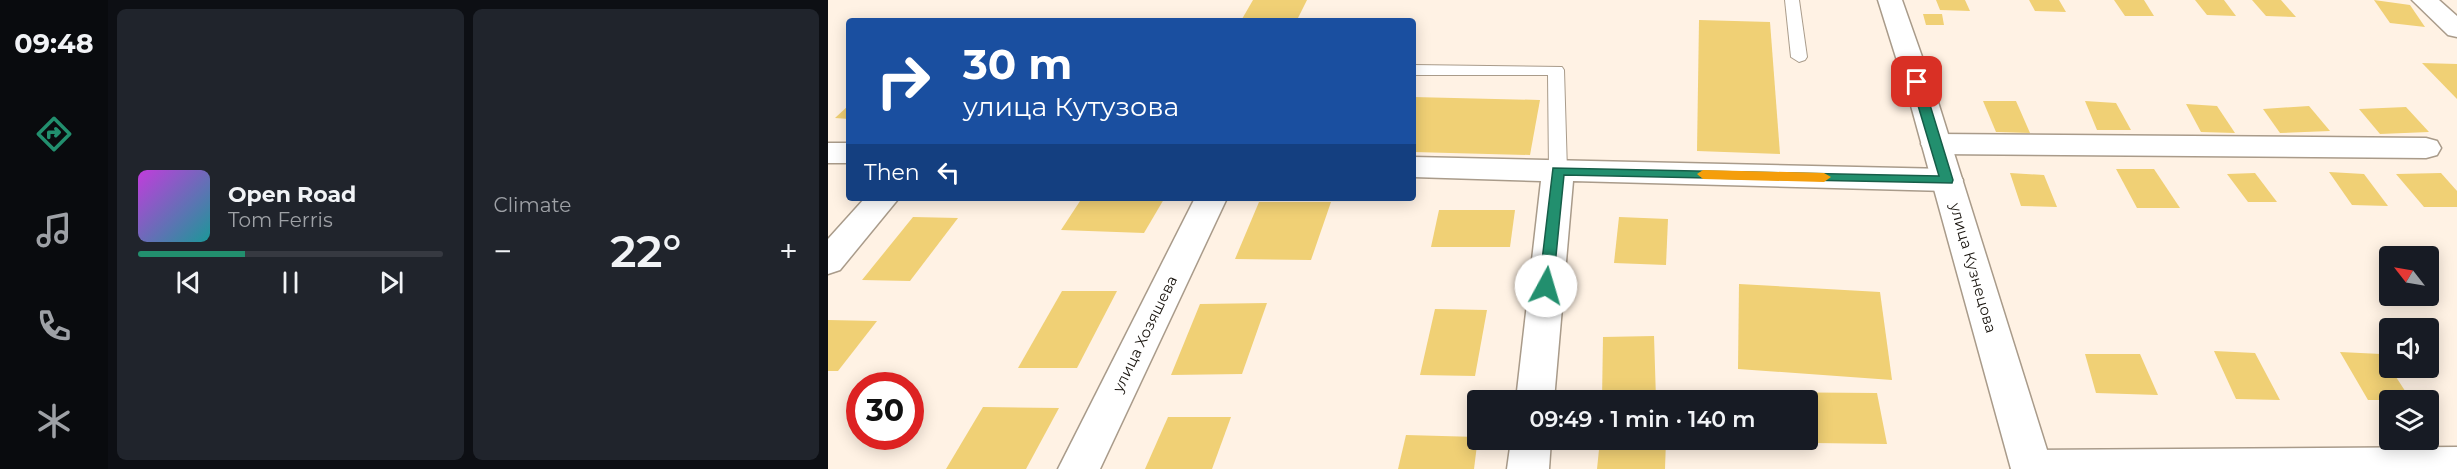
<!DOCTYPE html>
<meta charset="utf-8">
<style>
:root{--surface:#171b24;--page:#20242c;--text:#f1f3f6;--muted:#9ea1a6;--line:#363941;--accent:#228f6e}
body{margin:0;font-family:Montserrat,sans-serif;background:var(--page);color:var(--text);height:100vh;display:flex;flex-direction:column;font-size:22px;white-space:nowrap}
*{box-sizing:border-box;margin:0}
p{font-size:20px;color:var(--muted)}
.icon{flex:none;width:33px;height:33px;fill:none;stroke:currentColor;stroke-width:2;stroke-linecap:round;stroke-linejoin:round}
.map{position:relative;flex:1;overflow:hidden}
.drawer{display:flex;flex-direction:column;gap:9px;padding:9px;background:#0d0f14;width:720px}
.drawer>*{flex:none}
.guide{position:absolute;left:18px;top:18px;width:570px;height:183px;border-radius:6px;box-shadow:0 3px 15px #0003;background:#1a4fa0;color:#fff;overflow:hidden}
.needle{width:39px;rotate:301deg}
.tools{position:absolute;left:1551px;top:246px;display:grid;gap:12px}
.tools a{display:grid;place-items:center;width:60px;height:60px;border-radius:6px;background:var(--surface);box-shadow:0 3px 15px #0003;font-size:30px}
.speed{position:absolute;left:18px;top:372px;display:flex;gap:12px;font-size:30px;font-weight:700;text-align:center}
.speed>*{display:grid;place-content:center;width:78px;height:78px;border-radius:50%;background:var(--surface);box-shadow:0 3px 15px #0003;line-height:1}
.speed .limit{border:9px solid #d22;background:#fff;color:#111}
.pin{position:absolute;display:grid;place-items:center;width:51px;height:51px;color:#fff;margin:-26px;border-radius:12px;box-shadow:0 3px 9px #0006}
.me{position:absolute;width:66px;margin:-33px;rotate:6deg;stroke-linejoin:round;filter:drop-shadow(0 0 4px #0008)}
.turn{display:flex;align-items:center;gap:21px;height:126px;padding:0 18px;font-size:27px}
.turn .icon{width:78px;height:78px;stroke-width:2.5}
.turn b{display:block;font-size:42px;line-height:51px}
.then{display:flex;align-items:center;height:57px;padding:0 18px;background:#0003;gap:12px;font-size:22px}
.big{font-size:45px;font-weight:600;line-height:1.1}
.drawer .tile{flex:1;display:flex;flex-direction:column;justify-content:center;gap:9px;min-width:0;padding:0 21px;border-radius:9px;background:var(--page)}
.song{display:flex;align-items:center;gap:18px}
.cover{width:72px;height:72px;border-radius:9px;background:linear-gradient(135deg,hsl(290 70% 55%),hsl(180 70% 35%))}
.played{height:6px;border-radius:3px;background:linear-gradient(90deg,var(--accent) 35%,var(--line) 35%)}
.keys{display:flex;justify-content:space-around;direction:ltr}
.heat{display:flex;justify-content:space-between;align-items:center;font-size:33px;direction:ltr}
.drawer .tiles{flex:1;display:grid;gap:9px;grid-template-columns:repeat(2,1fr)}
.trip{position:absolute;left:639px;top:390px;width:351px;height:60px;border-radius:6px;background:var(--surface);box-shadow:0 3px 15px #0003;font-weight:600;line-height:60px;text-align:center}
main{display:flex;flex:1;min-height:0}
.menu{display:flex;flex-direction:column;width:108px;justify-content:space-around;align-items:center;background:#090b0e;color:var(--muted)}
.menu .icon{width:42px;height:42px}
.menu .on{color:var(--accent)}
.menu b{font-size:27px;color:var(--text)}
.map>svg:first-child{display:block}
.building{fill:#f0d075}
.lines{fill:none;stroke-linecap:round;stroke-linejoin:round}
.lane-casing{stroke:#a99b8a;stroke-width:2}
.street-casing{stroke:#a99b8a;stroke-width:3}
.secondary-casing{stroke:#a99b8a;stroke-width:3}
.lane{fill:#fff;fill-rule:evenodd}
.street{fill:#fff;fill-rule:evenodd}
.secondary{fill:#fff;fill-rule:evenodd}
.route{fill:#228f6e;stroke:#165d48;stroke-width:1.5}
.slow{fill:#f59e0b}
.labels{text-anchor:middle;stroke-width:6;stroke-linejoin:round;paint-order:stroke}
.street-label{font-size:15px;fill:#19140e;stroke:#fff}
</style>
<main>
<nav class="menu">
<b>09:48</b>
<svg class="icon on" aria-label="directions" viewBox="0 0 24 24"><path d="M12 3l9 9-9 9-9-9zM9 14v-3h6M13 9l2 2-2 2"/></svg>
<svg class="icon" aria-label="music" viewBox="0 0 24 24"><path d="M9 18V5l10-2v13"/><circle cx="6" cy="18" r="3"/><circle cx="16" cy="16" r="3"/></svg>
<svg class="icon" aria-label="phone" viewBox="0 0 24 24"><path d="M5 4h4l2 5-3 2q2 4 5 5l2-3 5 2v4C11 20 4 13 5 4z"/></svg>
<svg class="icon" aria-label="climate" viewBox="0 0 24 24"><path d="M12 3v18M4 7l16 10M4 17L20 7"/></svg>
</nav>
<section class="drawer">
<div class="tiles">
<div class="tile">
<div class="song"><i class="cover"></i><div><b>Open Road</b><p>Tom Ferris</p></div></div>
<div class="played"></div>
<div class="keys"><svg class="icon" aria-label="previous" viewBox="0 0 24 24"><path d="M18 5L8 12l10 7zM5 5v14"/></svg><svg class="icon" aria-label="pause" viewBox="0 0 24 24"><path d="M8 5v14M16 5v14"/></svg><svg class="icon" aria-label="next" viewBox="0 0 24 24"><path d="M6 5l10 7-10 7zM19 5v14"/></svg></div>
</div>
<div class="tile"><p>Climate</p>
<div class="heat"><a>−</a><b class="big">22°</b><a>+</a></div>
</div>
</div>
</section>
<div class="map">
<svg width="1629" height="469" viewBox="0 0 1629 469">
<rect width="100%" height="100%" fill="#fff2e4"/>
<!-- building -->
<g class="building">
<path d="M425,0H479L469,20L414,19Z"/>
<path d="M1108,0H1137L1142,11L1112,10Z"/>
<path d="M1201,0H1231L1238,12L1207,11Z"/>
<path d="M1286,0H1316L1326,16H1297Z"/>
<path d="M1367,0H1396L1408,16L1379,15Z"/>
<path d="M1424,0H1453L1468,17L1438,16Z"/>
<path d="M1546,0L1582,5L1597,27L1562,23Z"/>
<path d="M1095,14H1114L1116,25H1098Z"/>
<path d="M871,20L942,22L952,154L869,151Z"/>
<path d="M1594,63L1629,64V99Z"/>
<path d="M585,97L712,100L702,155L585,152Z"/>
<path d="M1155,101H1188L1202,133L1168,132Z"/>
<path d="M1257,101L1288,103L1303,130H1269Z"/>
<path d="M1358,104L1389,106L1407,133L1373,132Z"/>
<path d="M21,105V119L7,118Z"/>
<path d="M1481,106L1502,131L1452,133L1435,109Z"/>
<path d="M1578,107L1601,132L1552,134L1531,109Z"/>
<path d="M1288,169H1326L1352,208H1309Z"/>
<path d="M1501,172L1536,174L1560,206L1524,205Z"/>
<path d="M1182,173L1216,175L1229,207L1193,206Z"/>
<path d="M1427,173L1449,202H1420L1399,174Z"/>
<path d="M1613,173L1629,191V207H1596L1568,174Z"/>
<path d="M254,198H311L336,199L316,233L233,230Z"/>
<path d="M431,202H503L483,260L407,259Z"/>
<path d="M611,210H687L682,247H603Z"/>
<path d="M85,217L130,218L82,281L34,280Z"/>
<path d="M791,217L840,219L838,265L786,263Z"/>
<path d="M911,284L1052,292L1064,380L910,369Z"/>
<path d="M234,291H289L249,368H190Z"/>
<path d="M439,303L414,374L343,375L372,304Z"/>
<path d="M607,309L659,310L647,376L592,375Z"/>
<path d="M0,320L49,321L10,371H0Z"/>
<path d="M826,336L828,400H774L775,337Z"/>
<path d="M1386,351L1427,353L1452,400L1408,399Z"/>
<path d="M1512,352L1553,354L1583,400H1540Z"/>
<path d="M1257,354H1312L1330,395L1268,393Z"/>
<path d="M914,392L1049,393L1059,444L918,442L917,440H980V400H914Z"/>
<path d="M155,407L231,408L198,469H118Z"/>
<path d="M340,417H403L384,469H317Z"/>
<path d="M578,435L650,437L646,469H570Z"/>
<path d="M772,440H838L837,469H769Z"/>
</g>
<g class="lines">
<defs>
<g id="lane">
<path d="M957,0H971L979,57L977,60L971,62L963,57Z"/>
<path d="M585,65L734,67L736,70L739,171L736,175L730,177L724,175L721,171L720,75H585Z"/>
</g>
<g id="street">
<path d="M1584,0H1611L1629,16V37L1620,35Z"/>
<path d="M1108,134L1598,138L1609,141L1613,148L1609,155L1598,158L1108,154L1097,151L1093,144L1097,137Z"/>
<rect x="0" y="143" width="21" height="20"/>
<path d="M585,157L1119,169L1130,172L1135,180L1130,188L1119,191L745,181L726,400H688L713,181L585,177Z"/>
<path d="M37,198H71L12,270L0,274V239Z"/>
<path d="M367,198H399L272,469H230Z"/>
<path d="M683,440H723L721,469H679Z"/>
<path d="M1629,447V469H1183L1189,456L1204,450Z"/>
</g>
<path id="secondary" d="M1050,0H1074L1110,102L1225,469H1183L1082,102Z"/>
</defs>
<!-- lane casing -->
<use href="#lane" class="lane-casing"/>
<!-- street casing -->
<use href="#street" class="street-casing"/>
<!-- secondary casing -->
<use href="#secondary" class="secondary-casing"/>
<!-- lane -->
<use href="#lane" class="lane"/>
<!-- street -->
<use href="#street" class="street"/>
<!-- secondary -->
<use href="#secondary" class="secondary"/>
</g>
<!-- route -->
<path class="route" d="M1089,78L1095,82L1125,180L1124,183L736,175L725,286L723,290H713L711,286L725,168L1111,176L1083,82Z"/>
<!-- slow -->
<path class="slow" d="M875,170L996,173L1003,177L996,182L875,179L869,174Z"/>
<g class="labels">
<!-- street labels -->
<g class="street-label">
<text transform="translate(1145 268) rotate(74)" y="5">улица Кузнецова</text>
<text transform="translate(317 334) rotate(-64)" y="5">улица Хозяшева</text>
</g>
</g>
</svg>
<div class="tools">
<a><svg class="needle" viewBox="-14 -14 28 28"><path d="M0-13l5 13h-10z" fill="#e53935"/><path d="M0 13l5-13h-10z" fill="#9ea1a6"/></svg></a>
<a><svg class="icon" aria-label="sound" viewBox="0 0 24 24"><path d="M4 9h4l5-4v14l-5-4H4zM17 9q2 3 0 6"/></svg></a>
<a><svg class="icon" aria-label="layers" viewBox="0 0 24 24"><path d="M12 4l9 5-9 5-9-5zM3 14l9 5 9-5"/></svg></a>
</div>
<div class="speed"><div class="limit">30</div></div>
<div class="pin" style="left:1089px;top:82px;background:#d93025"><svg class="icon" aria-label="arrive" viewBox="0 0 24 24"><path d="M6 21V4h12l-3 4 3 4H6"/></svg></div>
<svg class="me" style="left:718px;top:286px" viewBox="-20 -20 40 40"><circle r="19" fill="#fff"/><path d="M0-13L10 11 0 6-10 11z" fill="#228f6e"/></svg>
<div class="trip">09:49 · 1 min · 140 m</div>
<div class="guide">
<div class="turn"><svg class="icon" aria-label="right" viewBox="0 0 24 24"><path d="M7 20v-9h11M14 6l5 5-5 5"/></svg><div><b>30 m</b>улица Кутузова</div></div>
<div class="then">Then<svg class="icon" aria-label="left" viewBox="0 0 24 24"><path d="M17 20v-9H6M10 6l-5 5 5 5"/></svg></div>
</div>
</div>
</main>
